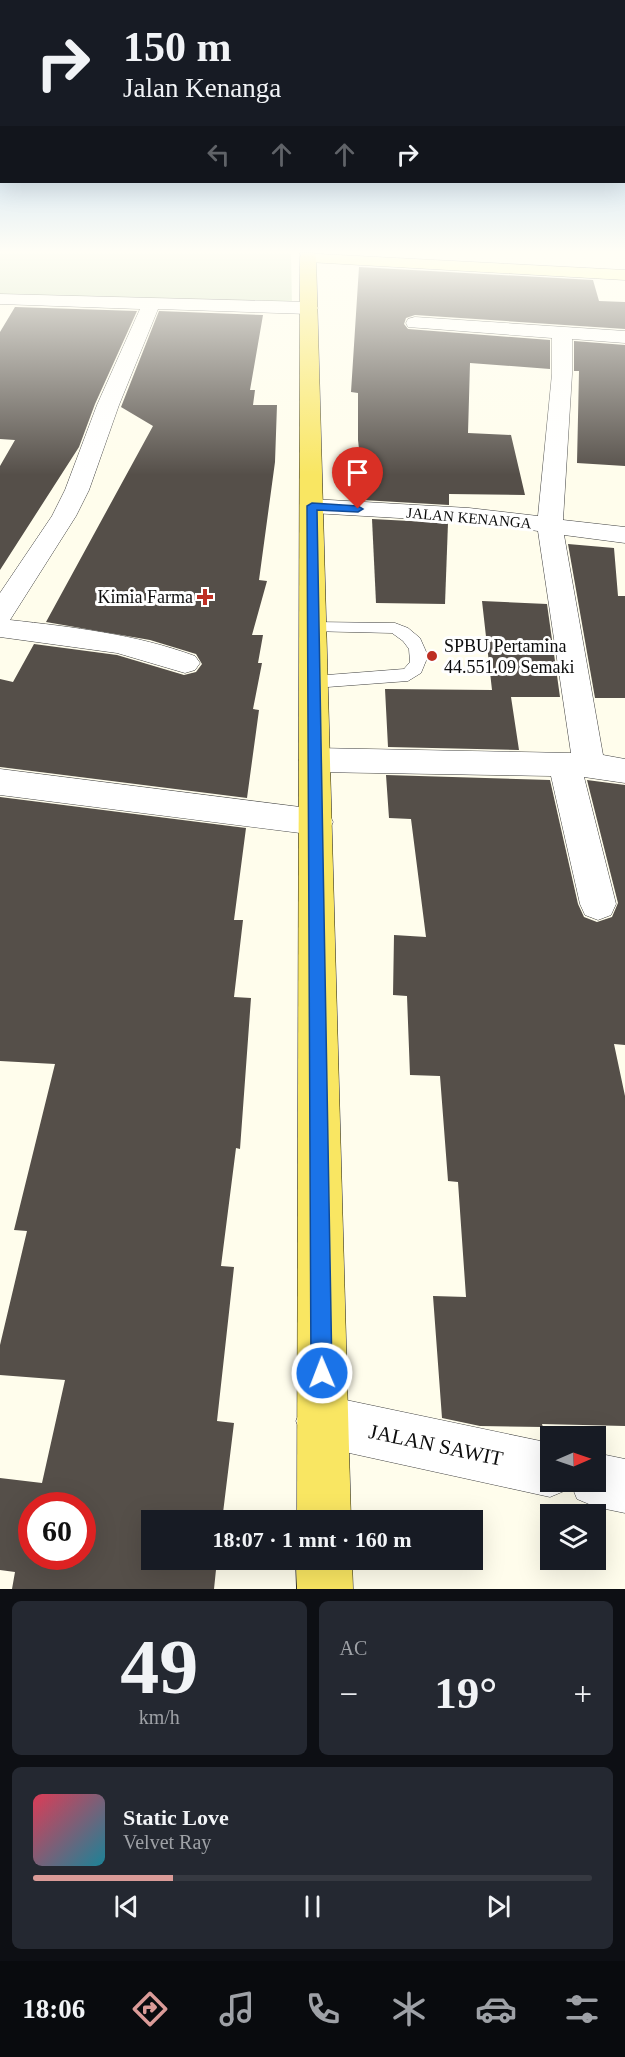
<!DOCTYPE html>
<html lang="id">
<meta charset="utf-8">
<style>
:root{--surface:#171b24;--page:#242831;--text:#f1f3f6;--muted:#9ea1a6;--line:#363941;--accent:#da9b98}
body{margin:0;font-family:"Times New Roman",serif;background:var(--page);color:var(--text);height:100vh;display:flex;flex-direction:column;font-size:22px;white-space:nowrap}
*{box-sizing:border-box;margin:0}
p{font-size:20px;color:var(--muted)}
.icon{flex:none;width:33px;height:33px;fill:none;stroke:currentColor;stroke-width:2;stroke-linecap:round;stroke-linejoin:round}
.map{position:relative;height:1589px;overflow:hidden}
.panel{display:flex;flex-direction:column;gap:12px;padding:12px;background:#0d0f14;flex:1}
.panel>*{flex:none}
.guide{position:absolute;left:0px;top:0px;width:626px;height:183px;box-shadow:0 6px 24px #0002;background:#171b24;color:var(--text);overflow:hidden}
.needle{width:39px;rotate:88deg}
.fabs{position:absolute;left:540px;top:1426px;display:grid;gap:12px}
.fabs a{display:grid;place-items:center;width:66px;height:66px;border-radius:0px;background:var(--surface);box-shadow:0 6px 24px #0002;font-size:30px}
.speed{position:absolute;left:18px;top:1492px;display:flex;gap:12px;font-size:30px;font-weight:700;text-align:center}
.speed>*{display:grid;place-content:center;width:78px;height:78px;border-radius:50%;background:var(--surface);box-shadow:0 6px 24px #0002;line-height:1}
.speed .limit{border:9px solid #d22;background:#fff;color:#111}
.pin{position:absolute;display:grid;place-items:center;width:51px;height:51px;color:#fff;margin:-62px -26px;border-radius:50% 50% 50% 0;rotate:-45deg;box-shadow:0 0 6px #0007}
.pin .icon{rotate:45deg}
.me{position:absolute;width:66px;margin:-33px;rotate:359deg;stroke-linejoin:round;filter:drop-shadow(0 0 4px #0008)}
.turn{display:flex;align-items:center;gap:21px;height:126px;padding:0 24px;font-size:27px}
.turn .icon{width:78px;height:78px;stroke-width:2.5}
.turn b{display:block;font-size:42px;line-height:51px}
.lanes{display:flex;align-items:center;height:57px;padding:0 24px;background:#0003;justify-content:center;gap:30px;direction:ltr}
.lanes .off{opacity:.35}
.big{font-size:45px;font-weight:700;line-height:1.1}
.panel .card{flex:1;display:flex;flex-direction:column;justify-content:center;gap:9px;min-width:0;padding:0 21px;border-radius:9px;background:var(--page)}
.panel .dial{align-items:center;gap:0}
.dial b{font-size:78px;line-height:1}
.song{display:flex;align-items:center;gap:18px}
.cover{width:72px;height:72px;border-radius:9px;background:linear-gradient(135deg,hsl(350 70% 55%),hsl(190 70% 35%))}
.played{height:6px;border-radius:3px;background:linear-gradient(90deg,var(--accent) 25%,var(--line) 25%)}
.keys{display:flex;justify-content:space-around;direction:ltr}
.heat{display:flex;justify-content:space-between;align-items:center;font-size:33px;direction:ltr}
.panel .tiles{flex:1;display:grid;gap:12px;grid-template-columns:1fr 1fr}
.card:last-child{grid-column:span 2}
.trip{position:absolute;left:141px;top:1510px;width:342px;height:60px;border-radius:0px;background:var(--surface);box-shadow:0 6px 24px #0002;font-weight:700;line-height:60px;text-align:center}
.tab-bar{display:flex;height:96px;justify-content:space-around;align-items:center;background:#090b0e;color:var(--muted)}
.tab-bar .icon{width:42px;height:42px}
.tab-bar .active{color:var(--accent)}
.tab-bar b{font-size:27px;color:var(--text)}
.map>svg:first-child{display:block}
.cemetery{fill:#d1e0be}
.building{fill:#554f49;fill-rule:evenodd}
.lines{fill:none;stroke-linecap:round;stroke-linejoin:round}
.service-casing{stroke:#404040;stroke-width:1}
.minor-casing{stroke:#404040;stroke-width:1}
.secondary-casing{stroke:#2f2f2f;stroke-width:1}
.primary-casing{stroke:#1e1e1e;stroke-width:1}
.service{fill:#fff;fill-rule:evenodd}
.minor{fill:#fff;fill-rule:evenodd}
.secondary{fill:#ffffa7;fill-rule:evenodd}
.primary{fill:#f9e662;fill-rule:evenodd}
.route{fill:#1a73e8;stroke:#114b97;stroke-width:1.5}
.poi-dot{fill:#bd2f24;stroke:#fff;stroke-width:2}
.labels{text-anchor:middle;stroke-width:6;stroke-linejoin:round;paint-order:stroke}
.far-street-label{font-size:15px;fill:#0d0d0d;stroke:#fff}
.poi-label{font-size:18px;fill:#0d0d0d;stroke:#fff;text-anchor:end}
.near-street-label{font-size:21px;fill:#0d0d0d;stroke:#fff}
</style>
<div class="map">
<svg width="625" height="1589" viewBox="0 0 625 1589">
<rect width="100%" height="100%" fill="#fffdec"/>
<!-- cemetery -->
<path class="cemetery" d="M0,253H291L292,307L0,304Z"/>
<!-- building -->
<g class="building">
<path d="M359,267L593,280L599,301L625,302V329L415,315L406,318L404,324L408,329L550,340V369L470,363L468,433L511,435L525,495L449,494V505L362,500V458H360L358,440V393L351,392Z"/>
<path d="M15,307L137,311L95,404L79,447L0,570V466L15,440L0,439V332Z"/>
<path d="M159,311L263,315L250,390H255L253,405H277L275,462L259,580L267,581L252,635H263L258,663H262L253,709L259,710L247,798L0,767V679L13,682L34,644L117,655L184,675L196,672L202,664L196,654L150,640L46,622L153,426L121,407Z"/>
<path d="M574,341L625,345V466L577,463L579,371H574Z"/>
<path d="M372,519L448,523L445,604L376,603Z"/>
<path d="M568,544L614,548L618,596H625V698H595Z"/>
<path d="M482,601L547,604L560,697H511L519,750L388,747L385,689L492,690Z"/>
<path d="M386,775L550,780L578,904L584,917L597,922L612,917L618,903L587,780L625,785V1045L614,1044L625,1096V1426L542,1424L543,1427L480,1426L442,1418L433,1296L466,1297L458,1182L448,1181L440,1076L410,1075L407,996L393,995L394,935L426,937L411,819L389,818Z"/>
<path d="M0,797L246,828L234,920H243L234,997L251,998L240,1149L236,1148L221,1266L234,1267L217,1421L234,1423L222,1521H152V1560H217L214,1589H12L15,1572L0,1570V1478L42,1483L65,1380L0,1375V1345L27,1231L14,1230L55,1064L0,1061ZM32,1506H82V1557H32Z"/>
</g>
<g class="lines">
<defs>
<path id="service" d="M313,622L395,623L408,628L420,638L428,656L421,673L408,681L314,688L308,686L305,682L308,678L314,676L404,669L410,662L409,649L403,641L392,633L307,631L305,627L307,623Z"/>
<g id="minor">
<path d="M0,294L309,302L315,304L318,308L315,312L309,314L158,309L119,405L89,490L76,516L10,620C73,627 135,634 195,656L200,663L195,670L185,673L117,653L0,637V593L52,516L65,490L97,405L140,309L0,304Z"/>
<path d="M415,317L625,331V343L572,339V374L563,520L625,527V543L564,535L603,755L625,759V783L584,777L616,904L611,915L598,920L585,915L580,904L551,776L315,772L304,769L299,760L304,751L315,748L571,753L538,531L469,522L312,513L303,511L300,506L303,501L312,499L469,508L538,516L552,374V338L408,327L406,323L408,319Z"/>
<path d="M0,769L316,809L328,812L333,822L328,832L316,835L0,795Z"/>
<path d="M322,1395L550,1443V1482H596V1453L625,1459V1513L596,1507L577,1499L571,1484L569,1489L550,1497L322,1447L304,1439L296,1421L304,1403Z"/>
</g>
<path id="secondary" d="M300,253L625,270V280L308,262L302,261Z"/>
<g id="primary">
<path d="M302,253H314L316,257L351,1521H297L300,257Z"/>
<path d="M296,1560H352L353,1589H297Z"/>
</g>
</defs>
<!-- service casing -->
<use href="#service" class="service-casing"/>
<!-- minor casing -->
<use href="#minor" class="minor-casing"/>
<!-- secondary casing -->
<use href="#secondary" class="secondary-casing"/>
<!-- primary casing -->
<use href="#primary" class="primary-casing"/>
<!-- service -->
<use href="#service" class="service"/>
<!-- minor -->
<use href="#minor" class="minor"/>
<!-- secondary -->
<use href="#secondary" class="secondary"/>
<!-- primary -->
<use href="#primary" class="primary"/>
</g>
<!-- sky -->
<linearGradient id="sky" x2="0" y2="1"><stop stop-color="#92c1ee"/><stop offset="0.53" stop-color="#fffef6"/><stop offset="1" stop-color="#fffef6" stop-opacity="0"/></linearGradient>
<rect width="625" height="475" fill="url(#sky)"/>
<!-- route -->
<path class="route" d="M312,503L358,506L363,509L358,512L317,510L332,1373L329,1380L322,1383L314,1380L311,1373L307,506Z"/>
<!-- markers -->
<g class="poi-dot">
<path d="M202 588h6v6h6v6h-6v6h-6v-6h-6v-6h6z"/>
<circle cx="432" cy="656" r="6"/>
</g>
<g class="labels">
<!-- far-street labels -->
<g class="far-street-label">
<text transform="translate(469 518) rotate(5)" y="5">JALAN KENANGA</text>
</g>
<!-- poi labels -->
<g class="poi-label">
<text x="193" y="603">Kimia Farma</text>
<text x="444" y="652" text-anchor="start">SPBU Pertamina<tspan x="444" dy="21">44.551.09 Semaki</tspan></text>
</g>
<!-- near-street labels -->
<g class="near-street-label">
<text transform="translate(436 1445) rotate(12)" y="7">JALAN SAWIT</text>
</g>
</g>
</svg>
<div class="fabs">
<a><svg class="needle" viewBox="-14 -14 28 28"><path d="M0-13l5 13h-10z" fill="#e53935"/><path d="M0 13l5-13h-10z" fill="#9ea1a6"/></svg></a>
<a><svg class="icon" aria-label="layers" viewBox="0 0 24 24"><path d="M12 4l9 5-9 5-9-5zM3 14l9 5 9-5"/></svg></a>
</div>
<div class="speed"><div class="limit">60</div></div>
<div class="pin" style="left:358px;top:509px;background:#d93025"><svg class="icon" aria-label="arrive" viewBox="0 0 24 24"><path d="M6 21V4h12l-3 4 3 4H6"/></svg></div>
<svg class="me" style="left:322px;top:1373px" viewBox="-20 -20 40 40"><circle r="17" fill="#1a73e8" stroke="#fff" stroke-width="3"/><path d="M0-11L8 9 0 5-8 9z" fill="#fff"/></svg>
<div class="trip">18:07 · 1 mnt · 160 m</div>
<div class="guide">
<div class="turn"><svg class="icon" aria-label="right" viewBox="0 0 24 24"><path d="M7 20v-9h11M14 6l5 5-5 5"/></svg><div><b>150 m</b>Jalan Kenanga</div></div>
<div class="lanes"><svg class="icon off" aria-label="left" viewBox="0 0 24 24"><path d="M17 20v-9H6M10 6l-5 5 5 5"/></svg><svg class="icon off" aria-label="ahead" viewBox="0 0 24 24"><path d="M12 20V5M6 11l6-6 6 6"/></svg><svg class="icon off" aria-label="ahead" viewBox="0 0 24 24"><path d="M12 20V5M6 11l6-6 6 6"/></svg><svg class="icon" aria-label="right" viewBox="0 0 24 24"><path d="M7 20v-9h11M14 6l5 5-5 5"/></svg></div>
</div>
</div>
<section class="panel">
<div class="tiles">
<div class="card dial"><b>49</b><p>km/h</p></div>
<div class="card"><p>AC</p>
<div class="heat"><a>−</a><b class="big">19°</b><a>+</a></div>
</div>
<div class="card">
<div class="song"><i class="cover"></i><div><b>Static Love</b><p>Velvet Ray</p></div></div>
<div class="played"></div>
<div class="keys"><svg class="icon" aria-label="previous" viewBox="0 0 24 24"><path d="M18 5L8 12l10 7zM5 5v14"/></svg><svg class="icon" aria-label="pause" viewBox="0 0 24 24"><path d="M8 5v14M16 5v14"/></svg><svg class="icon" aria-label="next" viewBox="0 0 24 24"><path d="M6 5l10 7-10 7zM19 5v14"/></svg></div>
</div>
</div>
</section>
<nav class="tab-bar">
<b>18:06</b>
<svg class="icon active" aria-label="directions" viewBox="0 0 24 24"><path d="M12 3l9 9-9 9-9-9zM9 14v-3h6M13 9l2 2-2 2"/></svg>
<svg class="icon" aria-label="music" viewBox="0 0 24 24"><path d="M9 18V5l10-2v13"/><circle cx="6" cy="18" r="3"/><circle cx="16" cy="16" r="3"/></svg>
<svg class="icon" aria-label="phone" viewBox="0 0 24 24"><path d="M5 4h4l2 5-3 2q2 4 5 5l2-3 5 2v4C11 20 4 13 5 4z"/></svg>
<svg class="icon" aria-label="climate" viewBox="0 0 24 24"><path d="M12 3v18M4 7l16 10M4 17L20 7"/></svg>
<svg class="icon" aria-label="car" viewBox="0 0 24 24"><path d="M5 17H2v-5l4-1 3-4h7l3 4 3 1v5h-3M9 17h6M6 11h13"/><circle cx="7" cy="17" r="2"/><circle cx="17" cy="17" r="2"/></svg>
<svg class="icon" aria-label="filters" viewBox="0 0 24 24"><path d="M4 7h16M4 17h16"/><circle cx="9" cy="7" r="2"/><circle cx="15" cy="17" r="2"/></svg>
</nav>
